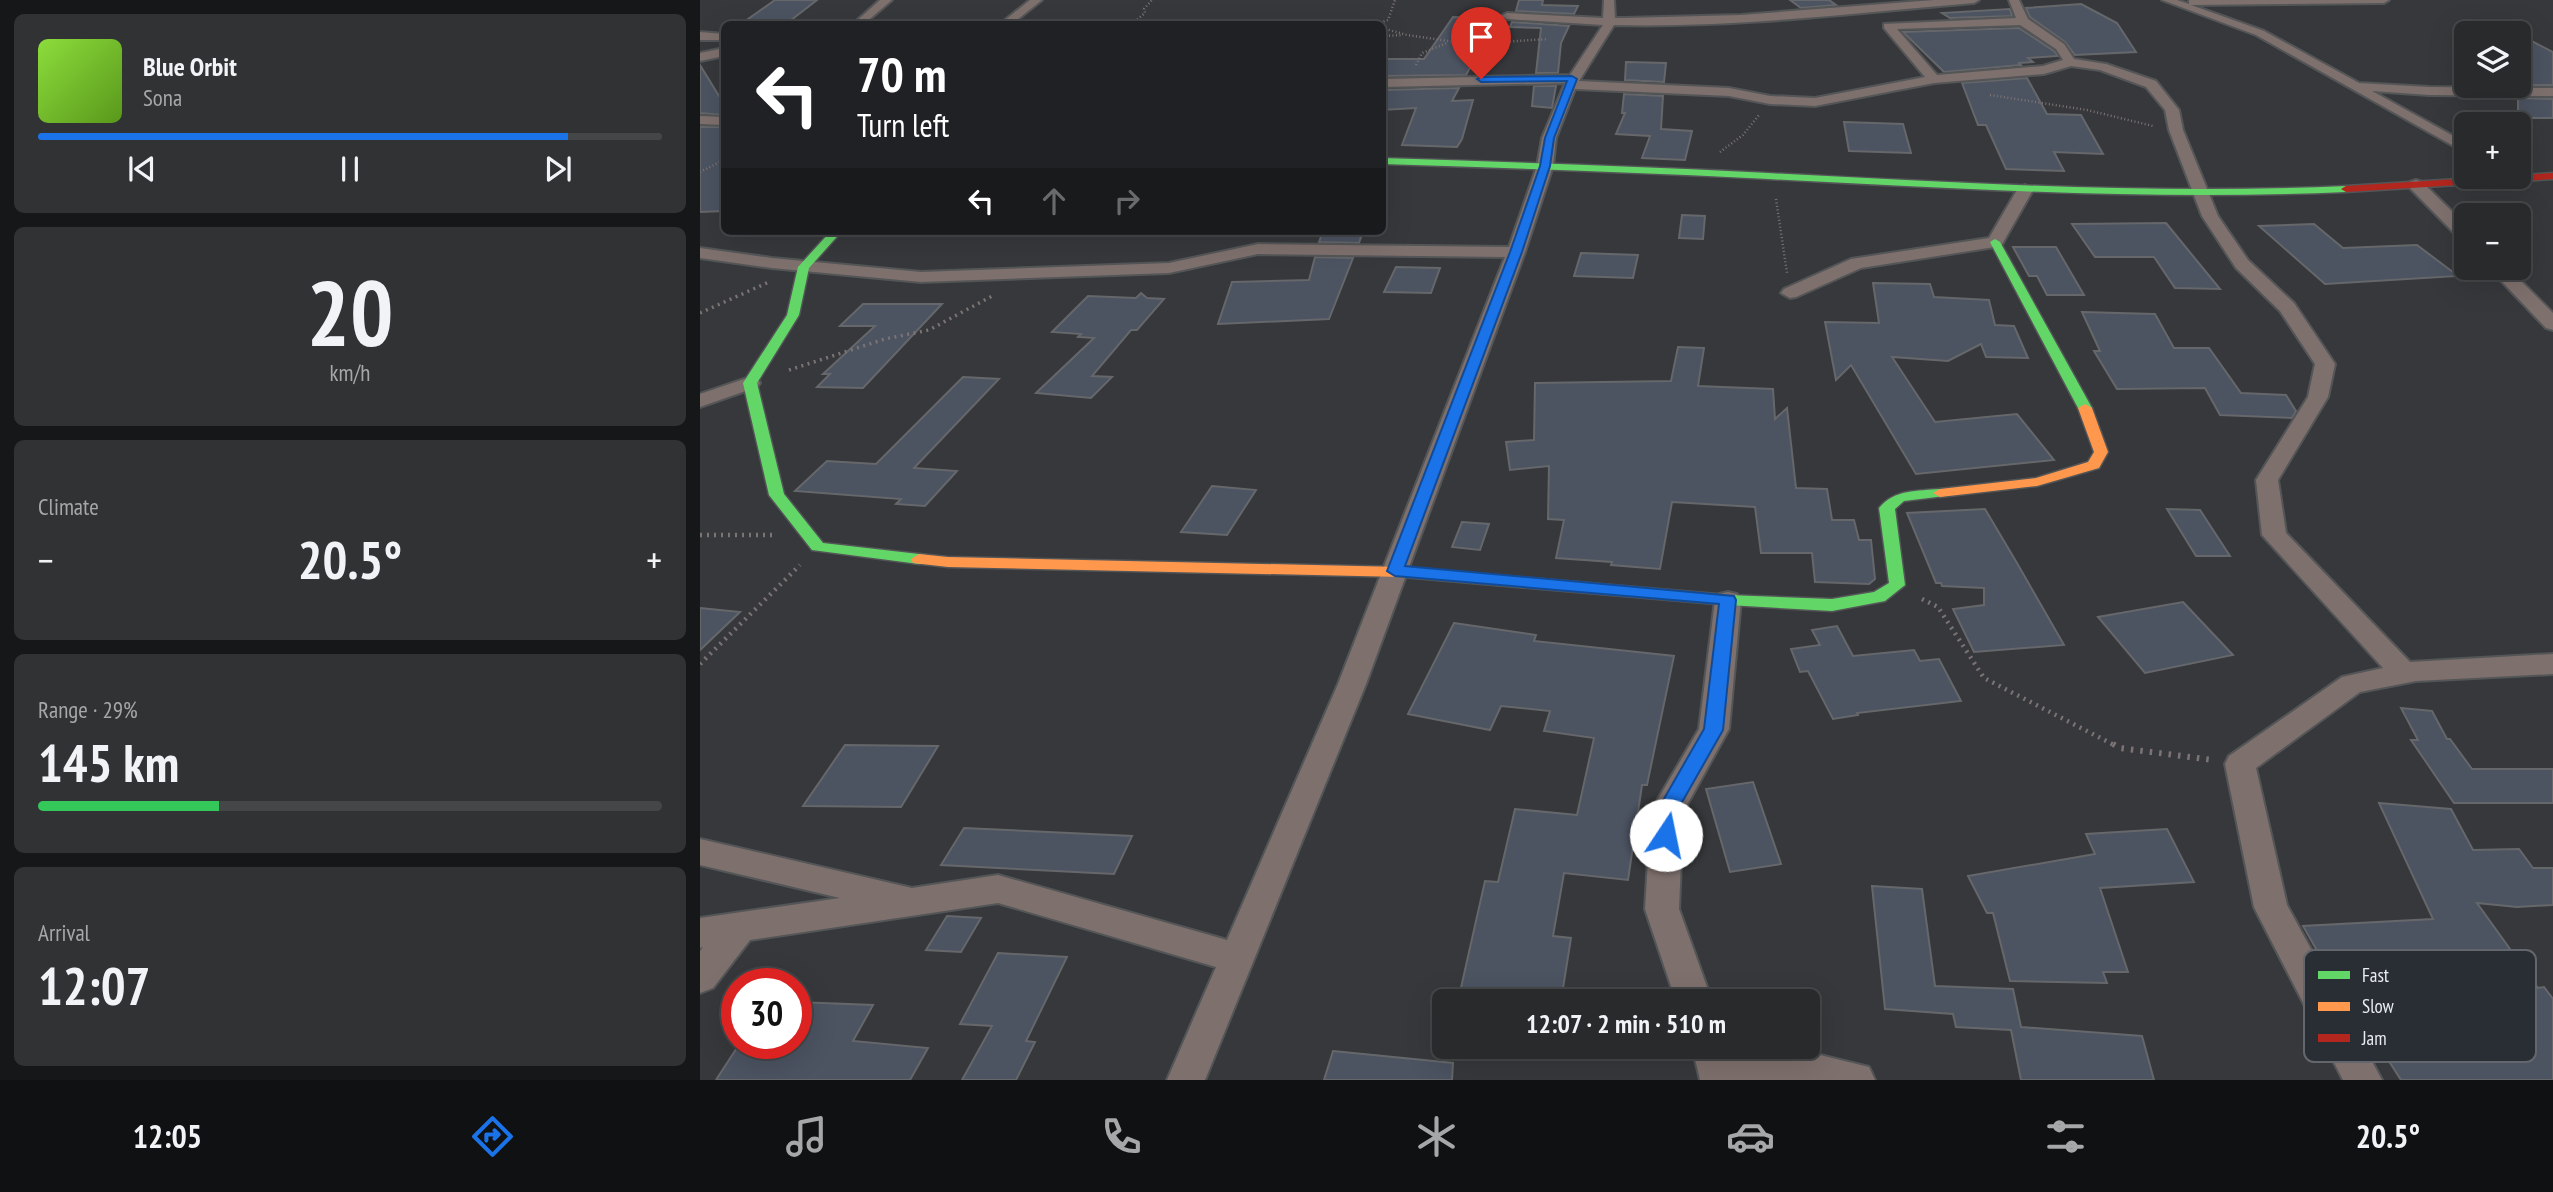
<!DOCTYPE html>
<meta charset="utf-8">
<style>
:root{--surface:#282a2c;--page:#303234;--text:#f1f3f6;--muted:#a5a7a9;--line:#444648;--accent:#1a73e8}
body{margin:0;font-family:"PT Sans Narrow",sans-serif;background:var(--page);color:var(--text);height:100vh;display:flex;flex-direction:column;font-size:26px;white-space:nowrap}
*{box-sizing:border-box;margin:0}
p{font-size:23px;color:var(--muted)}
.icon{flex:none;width:38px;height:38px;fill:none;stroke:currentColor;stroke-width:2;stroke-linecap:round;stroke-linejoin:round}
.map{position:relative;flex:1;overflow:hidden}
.sheet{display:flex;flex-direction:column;gap:14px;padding:14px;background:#161718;width:700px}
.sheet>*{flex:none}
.hud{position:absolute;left:21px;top:21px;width:665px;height:214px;border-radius:10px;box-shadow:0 7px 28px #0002,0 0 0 2px var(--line);background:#202124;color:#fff;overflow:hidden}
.buttons{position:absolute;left:1754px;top:21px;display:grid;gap:14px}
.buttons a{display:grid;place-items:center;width:77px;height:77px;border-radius:10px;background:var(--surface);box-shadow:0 7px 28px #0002,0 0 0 2px var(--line);font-size:35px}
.speed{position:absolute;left:21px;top:968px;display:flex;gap:14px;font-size:35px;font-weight:700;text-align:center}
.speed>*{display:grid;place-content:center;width:91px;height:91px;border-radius:50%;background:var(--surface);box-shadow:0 7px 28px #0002,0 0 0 2px var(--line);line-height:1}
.speed .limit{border:10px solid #d22;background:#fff;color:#111}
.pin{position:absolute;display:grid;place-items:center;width:60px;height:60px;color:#fff;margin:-72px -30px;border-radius:50% 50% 50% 0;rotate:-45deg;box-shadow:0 0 7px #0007}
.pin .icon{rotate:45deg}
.me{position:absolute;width:77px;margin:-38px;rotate:11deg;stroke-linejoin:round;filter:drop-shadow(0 0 5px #0008)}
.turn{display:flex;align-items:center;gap:24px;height:147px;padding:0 21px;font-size:32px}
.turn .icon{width:91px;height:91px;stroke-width:2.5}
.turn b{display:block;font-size:49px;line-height:60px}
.lanes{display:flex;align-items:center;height:66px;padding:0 21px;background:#0003;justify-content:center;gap:35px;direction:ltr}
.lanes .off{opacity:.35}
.big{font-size:52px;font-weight:700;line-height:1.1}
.sheet .tile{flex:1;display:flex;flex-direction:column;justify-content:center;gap:10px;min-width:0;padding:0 24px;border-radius:10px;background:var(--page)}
.sheet .dial{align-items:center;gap:0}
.dial b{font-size:91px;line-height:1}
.song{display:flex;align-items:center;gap:21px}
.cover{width:84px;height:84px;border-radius:10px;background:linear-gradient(135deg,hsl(90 70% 55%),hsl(90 70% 35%))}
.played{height:7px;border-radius:4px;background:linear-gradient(90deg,var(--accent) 85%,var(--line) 85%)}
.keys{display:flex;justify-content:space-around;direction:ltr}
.heat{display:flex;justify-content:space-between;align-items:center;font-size:38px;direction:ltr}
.charge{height:10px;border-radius:5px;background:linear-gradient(90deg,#34c759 29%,var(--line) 0)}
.trip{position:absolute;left:732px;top:989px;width:388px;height:70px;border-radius:10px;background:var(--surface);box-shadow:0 7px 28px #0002,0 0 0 2px var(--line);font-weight:700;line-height:70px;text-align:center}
.tabs{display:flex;height:112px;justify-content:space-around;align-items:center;background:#101112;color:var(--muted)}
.tabs .icon{width:49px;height:49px}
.tabs .selected{color:var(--accent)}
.tabs b{font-size:32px;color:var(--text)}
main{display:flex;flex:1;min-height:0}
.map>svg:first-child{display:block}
.building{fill:#4c5361;stroke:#65676a;stroke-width:2}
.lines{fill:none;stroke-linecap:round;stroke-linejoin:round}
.street-casing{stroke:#535557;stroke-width:4}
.fast-casing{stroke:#535557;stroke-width:3}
.slow-casing{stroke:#535557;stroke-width:3}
.jam-casing{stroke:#535557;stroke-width:3}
.path-far3{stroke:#7c7474;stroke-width:2.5;stroke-dasharray:1 2.5;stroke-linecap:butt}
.path-far2{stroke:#7c7474;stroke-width:3.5;stroke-dasharray:2 4.5;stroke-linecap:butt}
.path-far1{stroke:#7c7474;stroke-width:4.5;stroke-dasharray:2 5;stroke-linecap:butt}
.path{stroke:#7c7474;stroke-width:6;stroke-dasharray:2.5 7;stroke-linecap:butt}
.street{fill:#7e706d;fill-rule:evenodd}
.fast{fill:#63d668;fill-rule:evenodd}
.slow{fill:#ff974d;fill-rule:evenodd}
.jam{fill:#b3261e;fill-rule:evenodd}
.route{fill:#1a73e8;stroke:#114b97;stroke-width:2}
.key{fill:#292d34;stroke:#63666d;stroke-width:2}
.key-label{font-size:19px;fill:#e9ecf1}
</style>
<main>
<section class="sheet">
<div class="tile">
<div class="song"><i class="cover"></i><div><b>Blue Orbit</b><p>Sona</p></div></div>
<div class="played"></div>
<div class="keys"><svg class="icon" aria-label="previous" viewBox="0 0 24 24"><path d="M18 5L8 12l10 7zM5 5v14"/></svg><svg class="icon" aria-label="pause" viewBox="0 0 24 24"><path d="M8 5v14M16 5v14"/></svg><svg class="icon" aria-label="next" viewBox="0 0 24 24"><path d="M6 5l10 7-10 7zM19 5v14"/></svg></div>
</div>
<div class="tile dial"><b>20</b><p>km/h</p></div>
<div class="tile"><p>Climate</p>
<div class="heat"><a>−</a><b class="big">20.5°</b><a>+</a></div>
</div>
<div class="tile"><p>Range · 29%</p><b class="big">145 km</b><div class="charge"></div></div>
<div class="tile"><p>Arrival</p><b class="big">12:07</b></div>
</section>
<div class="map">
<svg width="1853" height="1080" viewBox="0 0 1853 1080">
<rect width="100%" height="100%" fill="#36383b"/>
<!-- building -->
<g class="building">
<path d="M75,0H117L86,24H41Z"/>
<path d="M819,0H843L842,5L878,6L874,14L816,11Z"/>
<path d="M1090,0H1129L1136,5L1101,8Z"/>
<path d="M1381,4L1417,23L1436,52L1375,55L1365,42L1330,17L1326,8Z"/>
<path d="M1310,9L1312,16L1250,18L1242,13Z"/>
<path d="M753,17L797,18L766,75L682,76V59H724Z"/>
<path d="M812,22L869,26L861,43L858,73H836L841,28L810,27Z"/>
<path d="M1319,28L1354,51L1358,56L1328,58L1333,62L1319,63L1321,65L1244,72L1203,32Z"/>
<path d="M1818,34L1853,52V85H1818Z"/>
<path d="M926,62L966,63L964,82L925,80Z"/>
<path d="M0,65L24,104V115L0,113Z"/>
<path d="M1327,78L1347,114L1381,115L1403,154L1354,152L1364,171L1306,169L1286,125H1278L1262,83Z"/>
<path d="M834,86H856L852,108L832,106Z"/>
<path d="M759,88L752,101L773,100L762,139L757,147L702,145L716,108L682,110V90Z"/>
<path d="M924,94L963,96L961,129L992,131L985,160L942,158L950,136L916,134L925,113H922Z"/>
<path d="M1818,98L1853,99V118H1818Z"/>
<path d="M1144,122L1203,124L1211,153L1149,151Z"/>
<path d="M0,127H24V211L0,212Z"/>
<path d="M982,215L1005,216L1003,239L979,238Z"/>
<path d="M1466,223L1520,289L1475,288L1454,257H1395L1372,224Z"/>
<path d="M1614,224L1643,248L1717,245L1758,276L1625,284L1559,226Z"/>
<path d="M623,231H663L659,243L619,242Z"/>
<path d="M1313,247H1356L1384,295H1347L1337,276H1329Z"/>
<path d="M881,253L938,255L933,278L874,276Z"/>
<path d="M615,257L653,258L629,319L518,324L532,282L609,280Z"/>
<path d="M696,267L740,268L731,293L684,292Z"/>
<path d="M1173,283L1230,284L1234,297L1289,300L1295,325L1314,326L1328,358L1286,357L1281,344L1248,361L1192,357L1235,422L1317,414L1354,460L1216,474L1151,365L1136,380L1125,322L1179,323Z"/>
<path d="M441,293L447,298L464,299L437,330H431L392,376L412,377L391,398L336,393L394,338L378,337L381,334L352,332L388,296L436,298Z"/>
<path d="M163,304H242L163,388L117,387L130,374H123L175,326H140Z"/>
<path d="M1382,312L1455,314L1474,348H1509L1541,393L1586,395L1596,411L1592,418L1520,415L1505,388L1417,389L1394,351H1400Z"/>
<path d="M978,347L1004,348L998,386L1073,389L1075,419L1087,408L1096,488L1127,489L1132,520H1154L1159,540H1171L1175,579L1169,584L1115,582L1112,553H1061L1055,507L972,502L960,569L911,565L912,562L856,558L864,520L848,519L849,466L810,470L806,442L834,440L835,383L971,381Z"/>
<path d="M263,377L299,379L214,468L257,471L225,506L196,504L201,499L95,491L127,461L176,464Z"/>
<path d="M512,486L556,490L527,535L481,532Z"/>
<path d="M1285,509L1317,563L1364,645L1274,652L1253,609L1284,605V588L1242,586L1241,583H1236L1207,513Z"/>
<path d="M1467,509L1500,510L1530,556H1496Z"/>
<path d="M762,522L789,524L780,550L752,547Z"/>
<path d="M1483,602L1533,655L1445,673L1398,617Z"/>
<path d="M0,608L40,612L0,650Z"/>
<path d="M754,623L836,635L834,641L974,656L947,785H942L928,880L864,873L853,936L871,938L861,1001H758L785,881L798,882L815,809L877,815L894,738L844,731L850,711L801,706L790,730L708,714Z"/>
<path d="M1137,626L1153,656L1214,650L1220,661L1239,659L1261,701L1157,713L1158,715L1133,719L1108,671L1100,672L1091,649L1120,645L1112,630Z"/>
<path d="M1701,708L1732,711L1747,739H1750L1772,769H1853V803H1754L1711,740H1718Z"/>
<path d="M145,745L238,746L201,807L103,806Z"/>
<path d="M1053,782L1081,864L1030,872L1006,789Z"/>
<path d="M1679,803L1751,809L1773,850L1819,849L1833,868H1853V905L1817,907L1777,903L1838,988L1844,987L1853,999V1080H1701L1644,991H1640L1603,926L1733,919Z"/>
<path d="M264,828L432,836L414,874L241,865Z"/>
<path d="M1467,829L1494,882L1400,888L1428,972H1403L1407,983L1310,981L1293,913H1287L1268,876L1395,854L1386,834Z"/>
<path d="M1172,886L1222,889L1235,986L1313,989L1321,1027L1442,1036L1454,1080H1321L1311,1030L1256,1027L1253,1014L1185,1009Z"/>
<path d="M247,916L281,918L261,952L226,950Z"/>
<path d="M298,953L367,957L326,1041L335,1042L316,1080H262L292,1026L260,1024Z"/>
<path d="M96,1002L173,1005L153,1041L228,1048L210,1080H16L40,1043H96Z"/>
<path d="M633,1051L753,1063L752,1080H624Z"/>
</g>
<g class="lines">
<defs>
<g id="street">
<path d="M180,0H192L164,24H153Z"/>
<path d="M330,0H342L312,24H300Z"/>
<path d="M904,0H914L915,18H924L1041,15L1234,0H1279L1274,3C1155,13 1034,28 914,25L879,81L1029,88L1070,96L1115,98L1225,77L1184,28V24L1316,18L1309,0H1319L1328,19L1364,44L1374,59L1406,64L1456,81L1479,110L1483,130L1518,216L1548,260L1594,303L1635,364L1628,397L1578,480L1586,533L1710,662L1853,654V674L1716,681L1660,692L1556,768L1587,905L1682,1080H1643L1559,917L1554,907L1525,764L1529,756L1642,677L1683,668L1562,535L1556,480L1608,397L1615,364L1580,311L1536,268L1502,216L1469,130L1465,110L1446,87L1400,70L1371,66L1344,74L1234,83L1115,106L1070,104L1029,96L875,89L856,138L853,166L825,252L666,684L505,1080H467L516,967L298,903L50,940L13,988L0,993V951L3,947L0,948V918L140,898L0,865V839L212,888L298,875L527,940L638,684L805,257L558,254L469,273L221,282L72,268L0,258V248L72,258L221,272L469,263L558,244L809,247L837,166L842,138L865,83L682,87V79L870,75L903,25L807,19L801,16L807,13L903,18ZM1320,25L1356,49L1363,60L1343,66L1237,75L1197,29Z"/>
<path d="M1462,0H1477L1489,4V0H1689L1684,3L1491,5L1564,31L1659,83L1729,87L1853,88V96L1729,95L1672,91L1766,143V153L1556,35Z"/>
<path d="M0,32L24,34V40H0Z"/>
<path d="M24,48V56L0,61V53Z"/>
<path d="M0,116L24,117V125L0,124Z"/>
<path d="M1716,180L1722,182L1766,225V240L1760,239L1710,188L1708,185L1710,182Z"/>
<path d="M1325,185L1333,190L1301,246L1161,268L1096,297L1090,298L1081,293L1084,289L1151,259L1289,238L1317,190Z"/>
<path d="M1789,268H1808L1853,313V330L1846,328Z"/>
<path d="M50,377L57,379L60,383L57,387L0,407V394Z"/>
<path d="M1028,592L1037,594L1041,600L1029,729L983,812L979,909L1012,1001H976L945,909L951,811L999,729L1015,600L1019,594Z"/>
<path d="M992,1046H1029L1032,1056L1120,1055L1169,1067L1175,1080H1000Z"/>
</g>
<g id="fast">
<path d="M682,158C804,162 926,166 1048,172C1247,182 1446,195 1646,186L1651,189L1646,192C1446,201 1247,188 1048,178C926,172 804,168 682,164Z"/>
<path d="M131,231H142L109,268L99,315L57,383L84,494L123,543L219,554L225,555L227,559L225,563L219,564L112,550L69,495L43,383L87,315L98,267Z"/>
<path d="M1295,239L1300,242L1392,408L1390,411L1385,412L1378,408L1290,242Z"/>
<path d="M1240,489L1245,490L1247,493L1245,496L1204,501L1195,509L1205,585L1185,601L1132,611L1028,605L702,577L694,572L702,567L1028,595L1132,599L1174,592L1189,583L1179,508C1195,489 1217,491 1240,489Z"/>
</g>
<g id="slow">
<path d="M1385,404L1392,408L1408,452L1399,468L1337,486L1240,497L1233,493L1240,489L1336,478L1388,462L1394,452L1378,408Z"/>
<path d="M219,554L248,557L702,567L710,572L702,577L248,567L213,563L211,559Z"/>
</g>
<path id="jam" d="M1853,173V179L1646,192L1641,189L1646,186Z"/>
</defs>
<!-- street casing -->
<use href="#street" class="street-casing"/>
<!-- fast casing -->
<use href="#fast" class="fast-casing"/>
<!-- slow casing -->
<use href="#slow" class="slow-casing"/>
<!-- jam casing -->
<use href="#jam" class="jam-casing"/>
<!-- path-far3 -->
<g class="path-far3">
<path d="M432,24L445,13L444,9L452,0"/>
<path d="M677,24L688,20L695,0"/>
<path d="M682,28L707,35L769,44L848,39"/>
<path d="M682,36L703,35"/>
<path d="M716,65L722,53L747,43"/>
<path d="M1290,95L1387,110L1453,126"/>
<path d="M1020,152L1043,135L1059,115"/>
<path d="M0,172L24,160"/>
<path d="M1076,199L1087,273"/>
</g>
<!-- path-far2 -->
<g class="path-far2">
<path d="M0,313L69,282"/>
<path d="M89,370L185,339L229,330L294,295"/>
</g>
<!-- path-far1 -->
<g class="path-far1">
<path d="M0,535H72"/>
<path d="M1222,599L1238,607L1284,678L1416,746"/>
<path d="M0,664L100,565"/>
</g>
<!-- path -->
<path class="path" d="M1413,744L1420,748L1513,760"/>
<!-- street -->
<use href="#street" class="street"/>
<!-- fast -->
<use href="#fast" class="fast"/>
<!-- slow -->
<use href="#slow" class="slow"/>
<!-- jam -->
<use href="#jam" class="jam"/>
</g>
<!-- route -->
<path class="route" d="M872,76L877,79L854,138L850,166L822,252L705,566L1034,596L1036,600L1023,730L977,811L976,835L973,841L966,844L959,841L956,835L957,811L1004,729L1019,604L695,576L687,571L810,252L840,166L845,138L867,81L781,82L777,79L781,77Z"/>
<!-- legend -->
<rect x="1604" y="950" width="232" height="112" rx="10" class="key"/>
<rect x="1618" y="971" width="32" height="8" fill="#63d668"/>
<rect x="1618" y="1002" width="32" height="9" fill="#ff974d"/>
<rect x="1618" y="1034" width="32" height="8" fill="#b3261e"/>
<g class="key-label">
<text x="1662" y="982">Fast</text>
<text x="1662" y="1013">Slow</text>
<text x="1662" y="1045">Jam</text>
</g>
</svg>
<div class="buttons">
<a><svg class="icon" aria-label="layers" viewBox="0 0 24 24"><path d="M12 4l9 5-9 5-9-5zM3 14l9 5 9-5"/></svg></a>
<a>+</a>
<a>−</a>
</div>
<div class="speed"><div class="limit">30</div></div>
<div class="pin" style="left:781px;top:79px;background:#d93025"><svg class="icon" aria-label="arrive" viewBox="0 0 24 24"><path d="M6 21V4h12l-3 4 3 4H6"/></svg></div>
<svg class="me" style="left:966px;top:835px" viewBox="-20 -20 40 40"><circle r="19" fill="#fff"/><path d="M0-13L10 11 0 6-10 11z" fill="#1a73e8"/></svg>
<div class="trip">12:07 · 2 min · 510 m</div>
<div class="hud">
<div class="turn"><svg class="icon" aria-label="left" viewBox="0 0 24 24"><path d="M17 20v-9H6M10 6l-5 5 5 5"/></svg><div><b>70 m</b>Turn left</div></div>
<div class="lanes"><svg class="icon" aria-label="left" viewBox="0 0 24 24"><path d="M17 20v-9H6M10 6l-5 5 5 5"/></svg><svg class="icon off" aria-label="ahead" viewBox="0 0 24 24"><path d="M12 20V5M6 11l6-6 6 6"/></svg><svg class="icon off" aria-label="right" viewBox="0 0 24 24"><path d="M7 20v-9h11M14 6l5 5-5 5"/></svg></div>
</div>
</div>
</main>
<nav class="tabs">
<b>12:05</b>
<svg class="icon selected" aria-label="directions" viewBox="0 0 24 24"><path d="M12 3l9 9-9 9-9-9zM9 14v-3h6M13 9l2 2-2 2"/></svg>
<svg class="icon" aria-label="music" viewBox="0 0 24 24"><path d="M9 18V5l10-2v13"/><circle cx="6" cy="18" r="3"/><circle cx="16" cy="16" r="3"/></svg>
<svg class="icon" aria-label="phone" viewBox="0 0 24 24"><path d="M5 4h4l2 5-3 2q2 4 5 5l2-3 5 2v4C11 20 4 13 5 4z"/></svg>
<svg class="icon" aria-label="climate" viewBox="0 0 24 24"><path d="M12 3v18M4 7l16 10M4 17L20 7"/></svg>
<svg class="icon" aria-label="car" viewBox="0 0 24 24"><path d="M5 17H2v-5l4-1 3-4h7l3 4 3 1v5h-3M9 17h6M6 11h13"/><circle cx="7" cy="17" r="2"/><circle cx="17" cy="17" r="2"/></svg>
<svg class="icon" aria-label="filters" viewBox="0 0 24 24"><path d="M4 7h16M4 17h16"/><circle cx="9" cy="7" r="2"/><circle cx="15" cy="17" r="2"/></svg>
<b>20.5°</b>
</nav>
